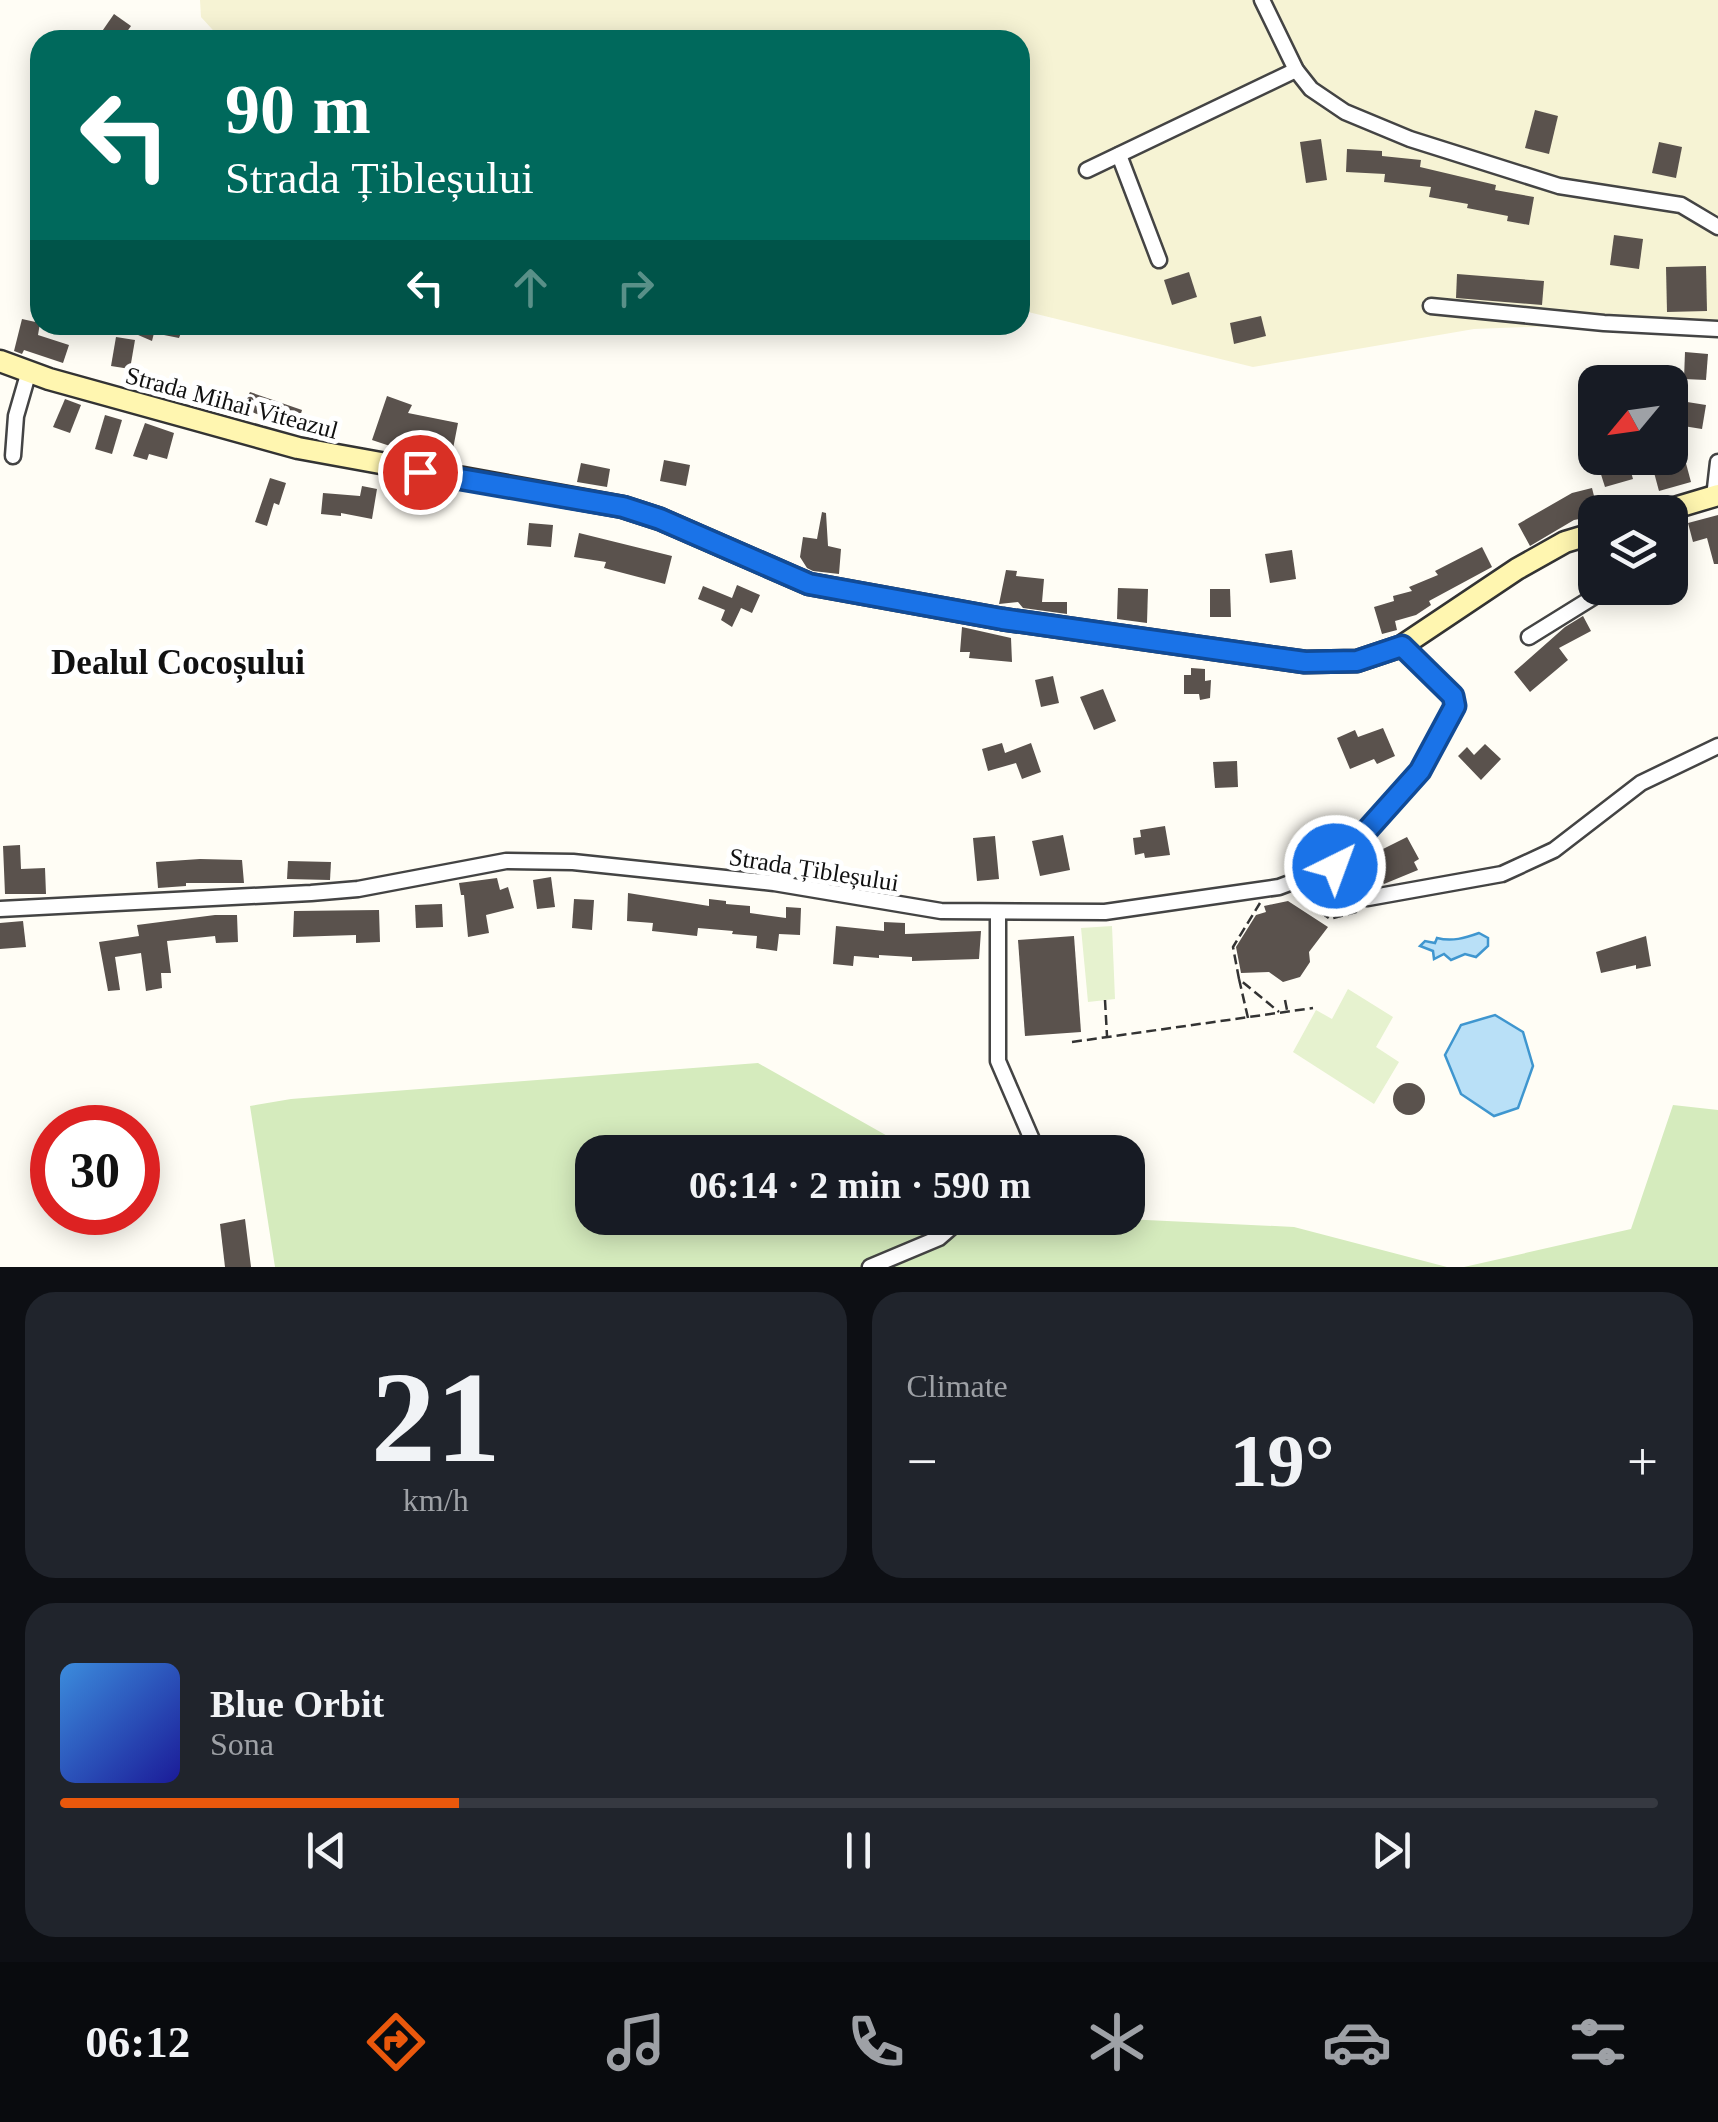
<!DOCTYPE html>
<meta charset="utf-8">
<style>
:root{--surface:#171b24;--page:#20242c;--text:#f1f3f6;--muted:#9ea1a6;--line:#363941;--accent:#ea580c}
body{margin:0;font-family:"Times New Roman",serif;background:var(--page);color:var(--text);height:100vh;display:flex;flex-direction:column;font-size:38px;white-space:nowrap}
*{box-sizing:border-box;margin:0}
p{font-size:32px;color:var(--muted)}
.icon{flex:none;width:55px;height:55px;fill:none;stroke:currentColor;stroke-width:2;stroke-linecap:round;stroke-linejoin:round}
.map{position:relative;height:1267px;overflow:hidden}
.side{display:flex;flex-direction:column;gap:25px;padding:25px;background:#0d0f14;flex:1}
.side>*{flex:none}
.top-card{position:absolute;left:30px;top:30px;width:1000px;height:305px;border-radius:30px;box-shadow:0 5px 25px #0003;background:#00695c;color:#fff;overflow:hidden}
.needle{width:65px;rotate:241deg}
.fabs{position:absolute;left:1578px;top:365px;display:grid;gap:20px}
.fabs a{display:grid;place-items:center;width:110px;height:110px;border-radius:20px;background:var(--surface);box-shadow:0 5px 25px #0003;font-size:50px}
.speed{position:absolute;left:30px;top:1105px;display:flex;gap:20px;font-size:50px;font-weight:700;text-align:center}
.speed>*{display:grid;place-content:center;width:130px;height:130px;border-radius:50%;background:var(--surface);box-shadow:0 5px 25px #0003;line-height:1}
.speed .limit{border:15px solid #d22;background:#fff;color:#111}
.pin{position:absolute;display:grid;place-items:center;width:85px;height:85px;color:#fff;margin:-42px;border:5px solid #fff;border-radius:50%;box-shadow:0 2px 10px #0007}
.me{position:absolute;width:110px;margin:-55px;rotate:42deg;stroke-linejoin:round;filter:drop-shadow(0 0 8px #0008)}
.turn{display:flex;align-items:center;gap:35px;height:210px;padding:0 30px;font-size:45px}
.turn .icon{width:130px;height:130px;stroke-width:2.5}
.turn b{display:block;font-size:70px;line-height:85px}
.lanes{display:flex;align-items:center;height:95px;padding:0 30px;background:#0003;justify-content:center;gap:50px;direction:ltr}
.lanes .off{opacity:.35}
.big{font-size:75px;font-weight:600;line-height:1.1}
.side .widget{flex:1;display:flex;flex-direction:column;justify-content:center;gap:15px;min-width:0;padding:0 35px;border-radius:30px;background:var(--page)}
.side .dial{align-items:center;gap:0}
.dial b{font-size:130px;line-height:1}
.song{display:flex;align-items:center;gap:30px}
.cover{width:120px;height:120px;border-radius:15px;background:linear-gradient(135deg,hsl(210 70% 55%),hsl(240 70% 35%))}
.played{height:10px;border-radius:5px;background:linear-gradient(90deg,var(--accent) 25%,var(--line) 25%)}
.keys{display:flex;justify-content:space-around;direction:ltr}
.heat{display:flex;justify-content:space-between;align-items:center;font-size:55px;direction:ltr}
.side .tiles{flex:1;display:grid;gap:25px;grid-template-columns:1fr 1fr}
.widget:last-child{grid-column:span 2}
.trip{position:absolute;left:575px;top:1135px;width:570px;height:100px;border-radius:30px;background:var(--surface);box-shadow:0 5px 25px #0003;font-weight:600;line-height:100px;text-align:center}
.menu{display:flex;height:160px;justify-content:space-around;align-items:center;background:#090b0e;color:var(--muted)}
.menu .icon{width:70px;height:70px}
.menu .current{color:var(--accent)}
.menu b{font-size:45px;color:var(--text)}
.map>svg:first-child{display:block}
.farmland{fill:#f6f3d4}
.green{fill:#d5ebbd}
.pitch{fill:#e6f2cf}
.water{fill:#b9e0f7;stroke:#3f96cf;stroke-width:2.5}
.building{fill:#5a524d}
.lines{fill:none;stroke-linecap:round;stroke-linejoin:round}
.street-casing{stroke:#444;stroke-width:19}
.secondary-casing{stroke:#333;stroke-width:25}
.path{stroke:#333;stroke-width:2.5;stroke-dasharray:10 5;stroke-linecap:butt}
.street{stroke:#fff;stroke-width:14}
.secondary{stroke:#fff6b0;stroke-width:20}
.route-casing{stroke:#114b97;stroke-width:25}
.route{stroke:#1a73e8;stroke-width:18}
.labels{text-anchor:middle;stroke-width:10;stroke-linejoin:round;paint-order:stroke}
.street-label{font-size:25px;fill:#111;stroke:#fff}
.district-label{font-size:35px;font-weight:bold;fill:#111;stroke:#fff}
</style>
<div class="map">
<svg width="1718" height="1267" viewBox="0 0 1718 1267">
<rect width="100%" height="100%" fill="#fffdf5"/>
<!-- farmland -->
<path class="farmland" d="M200,0H1718V320L1474,329L1253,367L1020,310V40H222L201,17Z"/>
<!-- green -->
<g class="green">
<path d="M758,1063L891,1138L926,1152H592V1218H1104L1294,1227L1447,1267H275L250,1106L291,1099Z"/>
<path d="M1673,1105L1718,1110V1267H1464L1631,1229Z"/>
</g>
<!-- pitch -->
<g class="pitch">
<path d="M1112,926L1115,999L1088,1002L1081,928Z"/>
<path d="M1348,989L1393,1017L1376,1047L1399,1062L1374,1104L1293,1052L1316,1010L1332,1019Z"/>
</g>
<!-- water -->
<g class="water">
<path d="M1479,933L1488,938V946L1476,957L1465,954L1451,960L1444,954L1434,959L1433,951L1420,946L1425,941L1435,943L1437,938C1452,942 1465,938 1479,933Z"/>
<path d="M1495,1015L1523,1032L1533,1066L1518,1108L1494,1116L1461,1094L1445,1055L1461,1025Z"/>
</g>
<!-- building -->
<g class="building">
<path d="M114,14L131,26L121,40H96Z"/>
<path d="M1535,110L1558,116L1549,154L1525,148Z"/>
<path d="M1321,139L1327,180L1306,183L1300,142Z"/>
<path d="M1659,142L1682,147L1676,178L1652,173Z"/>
<path d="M1347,149L1382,151V156L1421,160L1420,167L1496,185L1495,190L1534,197L1529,225L1507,221L1508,216L1467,208L1468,204L1429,197L1431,187L1384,182L1385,174L1346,172Z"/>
<path d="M1614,235L1643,239L1639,269L1610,265Z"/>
<path d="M1706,266L1707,311L1667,312L1666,267Z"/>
<path d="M1189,272L1197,297L1172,305L1164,280Z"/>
<path d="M1457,274L1544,281L1542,305L1456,298Z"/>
<path d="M1261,316L1266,336L1234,344L1230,323Z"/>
<path d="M22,319L40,323L38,335L69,345L63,363L24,350L22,354L14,351Z"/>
<path d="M115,325H184L179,338L154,333L152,341Z"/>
<path d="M116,337L135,340L130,369L111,366Z"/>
<path d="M1685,352L1708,354L1706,380L1684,379Z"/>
<path d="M250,392L302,410L297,427L242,409Z"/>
<path d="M387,396L412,405L408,413L458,423L451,459L421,454L423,442L400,436L396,448L372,440Z"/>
<path d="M65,399L81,405L70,433L53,427Z"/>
<path d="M1681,401L1706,405L1702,429L1677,425Z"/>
<path d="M105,415L122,420L112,454L95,449Z"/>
<path d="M145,423L174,433L167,459L149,454L147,460L133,456Z"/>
<path d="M1684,456L1691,482L1659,491L1652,465Z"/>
<path d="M1614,458H1627L1633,479L1605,487L1597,462Z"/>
<path d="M664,460L690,465L686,486L660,481Z"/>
<path d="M581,463L610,469L607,487L577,482Z"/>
<path d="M270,478L286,483L279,505L274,503L267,526L255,522Z"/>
<path d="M362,486L377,489L372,519L341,513V516L321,514L323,493L360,496Z"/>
<path d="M1592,488L1598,512L1595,516L1574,520L1530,546L1518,524L1572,493Z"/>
<path d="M822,512L826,513L828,546L841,549L839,574L813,571L807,568L800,557L803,537L817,539Z"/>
<path d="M1718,515V564H1714L1707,538L1693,542L1688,523Z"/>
<path d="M529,523L553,525L551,547L527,545Z"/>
<path d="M579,533L672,556L665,584L604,568L606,562L574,557Z"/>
<path d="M1482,547L1492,567L1429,601L1431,605L1416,615L1395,621L1397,630L1382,634L1374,607L1394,601L1393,596L1412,591L1409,587L1438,575L1435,571Z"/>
<path d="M1292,550L1296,579L1270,583L1265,554Z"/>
<path d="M1006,570L1017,571L1016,576L1044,579L1042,602H1067V614L1023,608L1018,602L999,604Z"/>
<path d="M737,585L760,595L752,613L741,608L732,627L721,620L725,610L698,599L703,586L732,598Z"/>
<path d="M1118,588L1148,589L1147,623L1117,619Z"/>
<path d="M1210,589H1230L1231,617H1210Z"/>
<path d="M1583,616L1591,631L1559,648L1568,660L1530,692L1514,672L1565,627Z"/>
<path d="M962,627L1011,638L1012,662L969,658L970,652H960Z"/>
<path d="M1191,668L1205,669V681L1211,680L1210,698L1200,700L1199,694H1184V675H1191Z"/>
<path d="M1053,676L1059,703L1041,707L1035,680Z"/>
<path d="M1103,689L1116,721L1094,730L1080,697Z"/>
<path d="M1383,728L1395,756L1377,764L1374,759L1350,769L1337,738L1355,730L1358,737Z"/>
<path d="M1002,743L1005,753L1031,743L1041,772L1022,779L1016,763L988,771L982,749Z"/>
<path d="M1485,744L1501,759L1481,780L1458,756L1467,747L1474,755Z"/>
<path d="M1237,761L1238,787L1215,788L1213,762Z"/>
<path d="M1165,826L1170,855L1145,858L1144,853L1135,855L1133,838L1141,837L1140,830Z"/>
<path d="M1063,835L1070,870L1040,876L1032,841Z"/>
<path d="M995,836L999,879L977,881L973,838Z"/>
<path d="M1407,837L1419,859L1414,862L1418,870L1384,884L1372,862L1384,856L1381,850Z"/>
<path d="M20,845L21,869L45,868L46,894H5L3,846Z"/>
<path d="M200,859L242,860L244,883H186V886L158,888L156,862Z"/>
<path d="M288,861L331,862L330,880L287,879Z"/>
<path d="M551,877L555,907L537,909L533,880Z"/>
<path d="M497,878L500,890L508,887L514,908L486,915L489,933L468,937L464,895H461L459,883Z"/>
<path d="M628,893L709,906V899L726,901V904L750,906V913L786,918V907L801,908L800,935L779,934L777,951L756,948L757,936L732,934L733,931L698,928L697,936L652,931L653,923L627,921Z"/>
<path d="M574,899L594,900L592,930L572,928Z"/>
<path d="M1288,901L1328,927L1309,952L1310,962L1300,977L1283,982L1269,972L1241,973L1236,947L1256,915L1266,912L1264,906Z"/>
<path d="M442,904L443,927L416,928L415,905Z"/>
<path d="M379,910L380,942L356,943V935L293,937L294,911Z"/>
<path d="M215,915H237L238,942L216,943L215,936L167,941L171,973H161L162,988L146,991L141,953L115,957L120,990L108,991L99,942L139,936L137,925Z"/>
<path d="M23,921L26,947L0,949V923Z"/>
<path d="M884,922L905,923V934L981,931L979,959L912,961V957L879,955V958L854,956L853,966L833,964L836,926L884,931Z"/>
<path d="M1074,936L1081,1032L1025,1036L1018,940Z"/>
<path d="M1646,936L1651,966L1636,969V965L1601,973L1596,952Z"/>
<circle cx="1409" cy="1099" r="16"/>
<path d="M245,1219L251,1267H225L220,1224Z"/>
</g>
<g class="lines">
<defs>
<g id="street">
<path d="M1262,0L1296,70L1311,89L1345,112L1410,139L1559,186L1681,205L1718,227"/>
<path d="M1119,155L1159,260"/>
<path d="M1087,170L1296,70"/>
<path d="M1431,306L1604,323L1718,329"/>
<path d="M13,456L16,416L29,371"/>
<path d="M1714,497L1718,462"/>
<path d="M1670,527L1677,553L1670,557"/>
<path d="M1529,637L1608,588"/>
<path d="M1335,866L1357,894L1368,898L1502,874L1554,850L1641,783L1718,746"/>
<path d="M0,909L311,893L358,889L506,861L573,862L774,883L941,911L1105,912L1279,887L1335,866L1420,771L1451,719L1455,706L1453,695L1402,646"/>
<path d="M998,912V1061L1033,1142L1029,1152"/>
<path d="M870,1267L939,1238L962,1218"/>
</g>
<g id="secondary">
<path d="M0,361L49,379L298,448L623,507L660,519L809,584L1002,619L1305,662L1357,661L1402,646L1517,569L1565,542L1595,533"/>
<path d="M1661,512L1718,495"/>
</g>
</defs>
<!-- street casing -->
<use href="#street" class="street-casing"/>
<!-- secondary casing -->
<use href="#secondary" class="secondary-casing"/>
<!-- path -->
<g class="path">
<path d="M1296,895L1330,919L1356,912L1354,910"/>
<path d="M1239,979L1233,947L1260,903"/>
<path d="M1105,1000L1107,1036"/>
<path d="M1285,1000L1287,1010"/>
<path d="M1248,1018L1239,979L1279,1012"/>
<path d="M1072,1042L1313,1008"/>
</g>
<!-- street -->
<use href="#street" class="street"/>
<!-- secondary -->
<use href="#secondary" class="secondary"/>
</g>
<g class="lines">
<defs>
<path id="route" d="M420,472L623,507L660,519L809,584L1002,619L1305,662L1357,661L1402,646L1453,696L1455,706L1420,771L1335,866"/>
</defs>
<!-- route casing -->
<use href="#route" class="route-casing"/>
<!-- route -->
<use href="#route" class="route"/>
</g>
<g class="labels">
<!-- street labels -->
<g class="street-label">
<text transform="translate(232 402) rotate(15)" y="9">Strada Mihai Viteazul</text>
<text transform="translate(814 869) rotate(9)" y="9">Strada Țibleșului</text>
</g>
<!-- district labels -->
<g class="district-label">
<text x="178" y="674">Dealul Cocoșului</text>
</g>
</g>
</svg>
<div class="fabs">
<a><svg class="needle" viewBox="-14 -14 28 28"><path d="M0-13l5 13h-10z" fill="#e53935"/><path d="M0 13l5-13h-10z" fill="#9ea1a6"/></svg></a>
<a><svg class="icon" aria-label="layers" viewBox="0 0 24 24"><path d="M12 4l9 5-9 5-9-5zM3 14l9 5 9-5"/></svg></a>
</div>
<div class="speed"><div class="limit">30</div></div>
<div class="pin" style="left:420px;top:472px;background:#d93025"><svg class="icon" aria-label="arrive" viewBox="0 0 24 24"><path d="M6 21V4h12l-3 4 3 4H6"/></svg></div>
<svg class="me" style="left:1335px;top:866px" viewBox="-20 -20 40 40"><circle r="17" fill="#1a73e8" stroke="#fff" stroke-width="3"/><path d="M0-11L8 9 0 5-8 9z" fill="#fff"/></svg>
<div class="trip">06:14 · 2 min · 590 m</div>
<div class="top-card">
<div class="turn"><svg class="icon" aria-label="left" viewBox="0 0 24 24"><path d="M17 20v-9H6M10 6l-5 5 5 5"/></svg><div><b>90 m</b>Strada Țibleșului</div></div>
<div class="lanes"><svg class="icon" aria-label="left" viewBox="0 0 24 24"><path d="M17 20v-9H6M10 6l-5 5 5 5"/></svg><svg class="icon off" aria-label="ahead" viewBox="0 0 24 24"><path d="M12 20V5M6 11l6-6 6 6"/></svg><svg class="icon off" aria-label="right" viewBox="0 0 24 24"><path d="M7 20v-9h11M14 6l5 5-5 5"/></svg></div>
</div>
</div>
<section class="side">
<div class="tiles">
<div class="widget dial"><b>21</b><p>km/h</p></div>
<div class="widget"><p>Climate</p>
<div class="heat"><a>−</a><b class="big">19°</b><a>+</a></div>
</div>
<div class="widget">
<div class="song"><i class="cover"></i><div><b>Blue Orbit</b><p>Sona</p></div></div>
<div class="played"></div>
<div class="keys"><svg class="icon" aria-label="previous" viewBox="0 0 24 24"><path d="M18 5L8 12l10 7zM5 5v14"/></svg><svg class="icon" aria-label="pause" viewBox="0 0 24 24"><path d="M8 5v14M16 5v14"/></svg><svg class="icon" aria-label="next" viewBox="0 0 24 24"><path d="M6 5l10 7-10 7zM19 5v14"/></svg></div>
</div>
</div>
</section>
<nav class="menu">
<b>06:12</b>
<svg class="icon current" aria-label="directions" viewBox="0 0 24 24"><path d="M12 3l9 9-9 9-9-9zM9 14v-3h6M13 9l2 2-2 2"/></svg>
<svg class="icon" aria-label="music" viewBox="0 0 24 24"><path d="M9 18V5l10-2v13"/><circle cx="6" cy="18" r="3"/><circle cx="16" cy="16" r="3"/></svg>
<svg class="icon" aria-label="phone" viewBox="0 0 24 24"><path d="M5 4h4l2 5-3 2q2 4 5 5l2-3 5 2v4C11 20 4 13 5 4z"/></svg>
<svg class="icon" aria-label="climate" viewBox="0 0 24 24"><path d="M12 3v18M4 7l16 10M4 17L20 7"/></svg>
<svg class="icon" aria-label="car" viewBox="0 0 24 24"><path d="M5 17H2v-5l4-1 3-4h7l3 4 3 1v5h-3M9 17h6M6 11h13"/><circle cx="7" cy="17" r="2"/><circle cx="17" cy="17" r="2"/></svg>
<svg class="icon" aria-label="filters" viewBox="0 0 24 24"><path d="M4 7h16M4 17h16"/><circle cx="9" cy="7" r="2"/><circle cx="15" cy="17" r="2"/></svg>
</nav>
